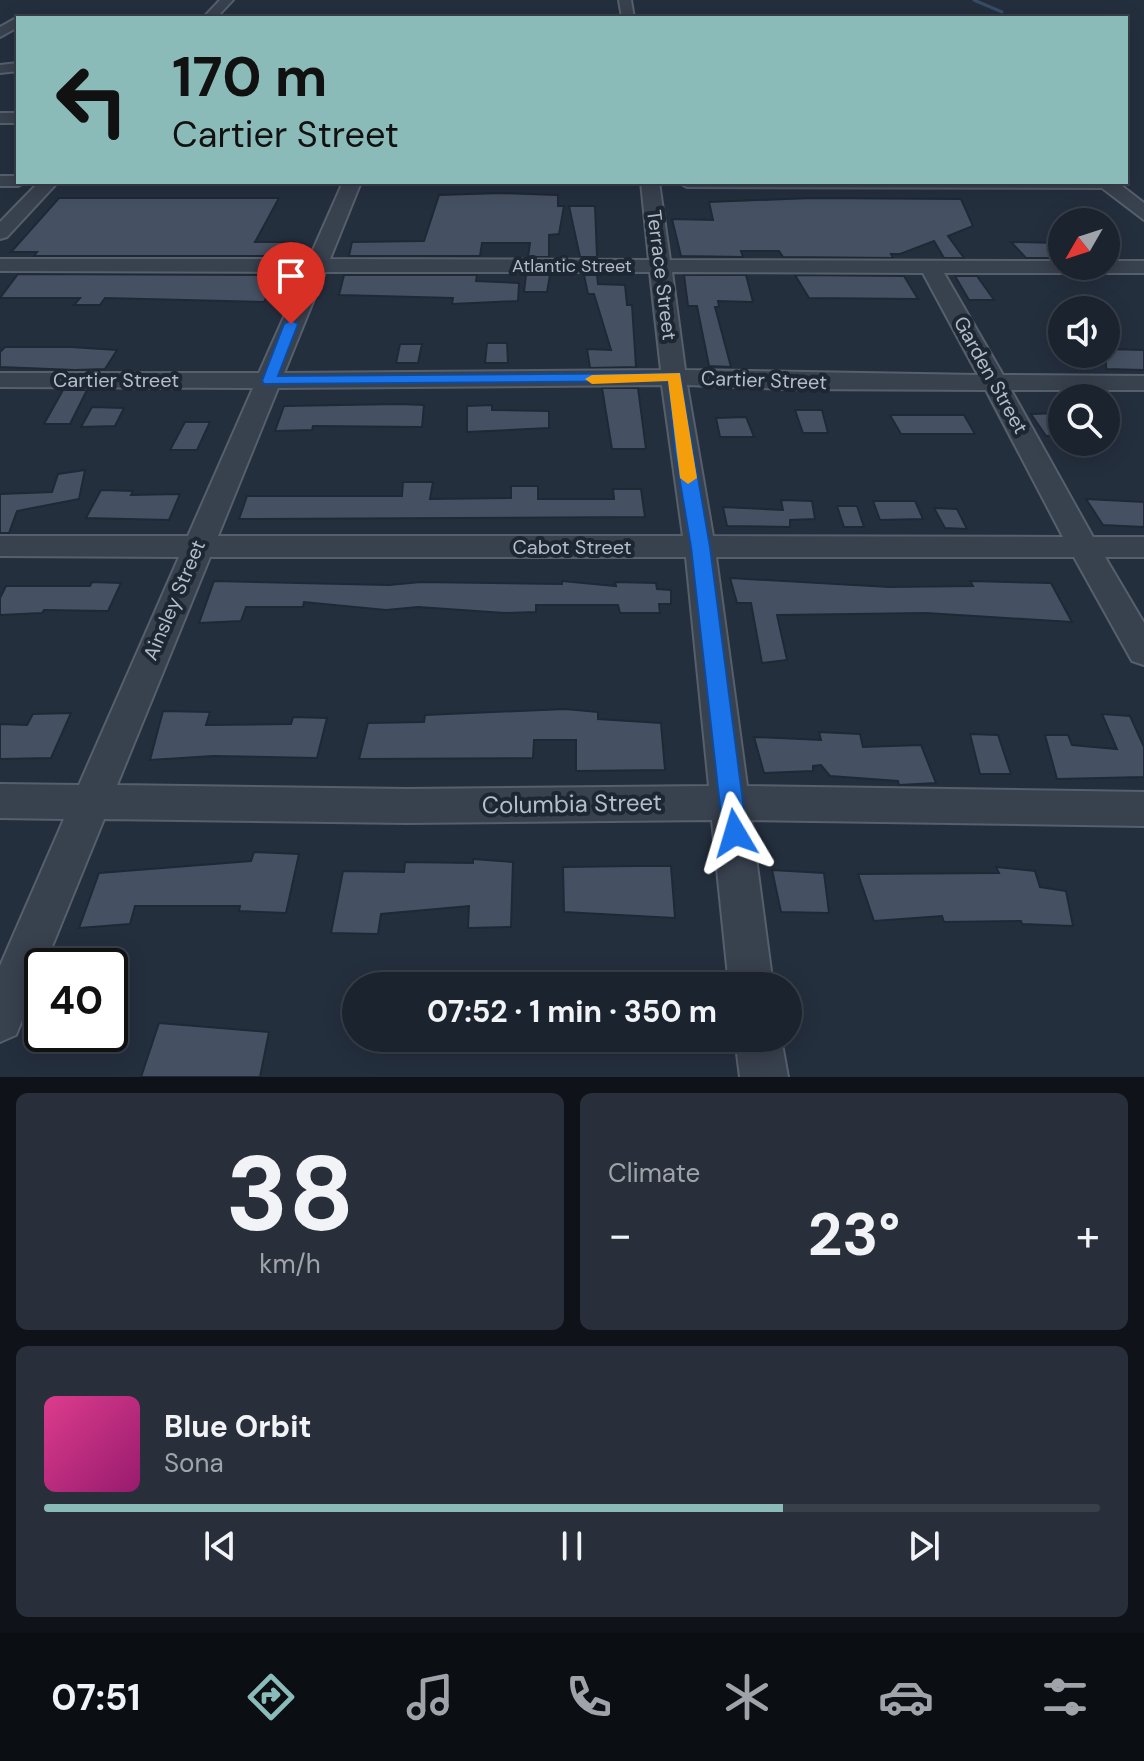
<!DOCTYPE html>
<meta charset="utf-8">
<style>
:root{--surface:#1b232e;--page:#282f3a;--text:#f1f3f6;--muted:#a0a4aa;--line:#39404a;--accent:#8bbbb9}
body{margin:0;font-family:"DM Sans",sans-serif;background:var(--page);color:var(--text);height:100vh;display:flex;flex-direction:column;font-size:30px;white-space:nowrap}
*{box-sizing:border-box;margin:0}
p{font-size:26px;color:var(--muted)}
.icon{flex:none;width:44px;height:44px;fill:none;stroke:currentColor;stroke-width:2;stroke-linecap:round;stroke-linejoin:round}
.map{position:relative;height:1077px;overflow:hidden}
.panel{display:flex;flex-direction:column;gap:16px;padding:16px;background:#0f1319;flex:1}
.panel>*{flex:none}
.top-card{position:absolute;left:16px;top:16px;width:1112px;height:168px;border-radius:0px;box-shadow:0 4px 20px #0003,0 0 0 2px var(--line);background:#8bbbb9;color:#111;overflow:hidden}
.needle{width:52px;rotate:231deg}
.buttons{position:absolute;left:1048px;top:208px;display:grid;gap:16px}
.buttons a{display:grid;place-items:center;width:72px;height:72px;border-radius:50%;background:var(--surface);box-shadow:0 4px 20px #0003,0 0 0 2px var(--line);font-size:40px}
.speed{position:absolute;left:24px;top:948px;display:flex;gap:16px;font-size:40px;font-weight:700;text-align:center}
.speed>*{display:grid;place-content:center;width:104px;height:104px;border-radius:50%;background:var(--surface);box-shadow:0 4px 20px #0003,0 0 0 2px var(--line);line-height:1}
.speed .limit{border:4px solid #111;border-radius:12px;background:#fff;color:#111}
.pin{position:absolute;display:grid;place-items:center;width:68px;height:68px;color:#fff;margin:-82px -34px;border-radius:50% 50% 50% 0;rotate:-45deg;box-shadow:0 0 8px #0007}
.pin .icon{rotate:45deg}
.me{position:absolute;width:88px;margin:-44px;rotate:353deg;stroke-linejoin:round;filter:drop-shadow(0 0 6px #0008)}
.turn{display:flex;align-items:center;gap:28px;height:168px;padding:0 24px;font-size:36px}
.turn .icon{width:104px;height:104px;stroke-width:2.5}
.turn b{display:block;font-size:56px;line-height:68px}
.big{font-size:60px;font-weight:700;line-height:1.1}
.panel .tile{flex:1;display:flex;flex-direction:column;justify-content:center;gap:12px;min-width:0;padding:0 28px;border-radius:12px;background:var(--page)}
.panel .dial{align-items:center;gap:0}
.dial b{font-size:104px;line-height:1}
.song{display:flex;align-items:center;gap:24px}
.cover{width:96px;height:96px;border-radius:12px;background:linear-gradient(135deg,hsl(330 70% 55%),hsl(320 70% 35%))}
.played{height:8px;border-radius:4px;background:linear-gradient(90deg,var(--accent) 70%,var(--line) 70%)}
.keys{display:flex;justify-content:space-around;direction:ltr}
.heat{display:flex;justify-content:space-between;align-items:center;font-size:44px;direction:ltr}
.panel .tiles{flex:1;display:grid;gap:16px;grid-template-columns:1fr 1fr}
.tile:last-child{grid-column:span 2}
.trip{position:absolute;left:342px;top:972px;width:460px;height:80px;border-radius:40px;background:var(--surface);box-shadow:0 4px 20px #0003,0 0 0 2px var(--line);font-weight:700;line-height:80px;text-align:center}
.tabs{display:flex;height:128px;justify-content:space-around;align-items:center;background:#0b0e12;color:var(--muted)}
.tabs .icon{width:56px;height:56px}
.tabs .on{color:var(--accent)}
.tabs b{font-size:36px;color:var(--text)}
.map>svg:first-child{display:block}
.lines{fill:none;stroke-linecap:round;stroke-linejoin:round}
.stream{stroke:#394c67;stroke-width:3}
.building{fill:#455162;stroke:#1f2835;stroke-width:2}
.minor-casing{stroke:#565f6c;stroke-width:4}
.minor{fill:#38414e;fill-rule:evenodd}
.route{fill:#1a73e8;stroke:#114b97;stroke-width:2}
.slow{fill:#f59e0b}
.labels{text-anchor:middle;stroke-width:8;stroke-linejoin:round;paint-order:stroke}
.far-street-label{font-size:18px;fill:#b4bcc9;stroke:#1d2633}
.street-label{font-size:20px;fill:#b4bcc9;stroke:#1d2633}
.near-street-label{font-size:24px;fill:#b4bcc9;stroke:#1d2633}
</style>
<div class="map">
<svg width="1144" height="1077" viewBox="0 0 1144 1077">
<rect width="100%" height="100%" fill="#242f3e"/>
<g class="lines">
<!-- stream -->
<path class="stream" d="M974,0L1002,12"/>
</g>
<!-- building -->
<g class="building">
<path d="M501,193L558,195V206H564L559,234L549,235V257H528L530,243H482L480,256H349L352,242L424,241L439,195Z"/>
<path d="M59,198H279L255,242H294L288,256H34L37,252H11Z"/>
<path d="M812,198L961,199L973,226L948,236L964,258H944L934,241L900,254H891L893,258L783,257L779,251H741L743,257L681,256L672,219L713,220L709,202Z"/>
<path d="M569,206H595L597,257H580Z"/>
<path d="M1011,242L1062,243V258H1026Z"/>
<path d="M18,274L279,275L264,302L105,298L100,305H74L80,298H0Z"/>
<path d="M344,275H477L476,281L519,283L518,301L452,304L453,298L339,295Z"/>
<path d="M526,275H550L547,292H524Z"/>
<path d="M584,275H597L598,284L625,285L627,305H632L636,367L590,368L587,349L611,350L594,294H588Z"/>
<path d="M684,275H746L753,302L718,301L719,307H715L731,367L709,366L697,306H688Z"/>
<path d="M795,275L904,276L918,299L809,298Z"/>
<path d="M955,276H977L994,300H969Z"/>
<path d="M487,343H507L508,363H485Z"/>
<path d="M400,344H422L418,363H396Z"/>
<path d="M5,347H71L117,350L105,369L75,370L0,367V352Z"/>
<path d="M1106,349L1144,350V370L1106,369Z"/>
<path d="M602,388H638L646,449H612Z"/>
<path d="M63,390H87L70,424H44Z"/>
<path d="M399,404L424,405L422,427L313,426L312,430L275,431L284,406Z"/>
<path d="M492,405V410L549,411V428L467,432V406Z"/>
<path d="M92,407L124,408L115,426L81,427Z"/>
<path d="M795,410H822L828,433H803Z"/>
<path d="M1062,413V435L1046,436L1031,414Z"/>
<path d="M890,415H964L975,434H901Z"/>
<path d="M746,417L754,437H720L716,418Z"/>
<path d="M185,422H210L197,450H170Z"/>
<path d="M85,470L79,499L17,511L9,533H0V494L52,492L58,474Z"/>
<path d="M403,482H433L430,499L511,498V486H538V499H614L613,489H641L645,517L239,519L247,496H402Z"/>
<path d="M101,490L133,491L131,495L180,494L169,520L86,518Z"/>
<path d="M1086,499L1144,502V527L1103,525Z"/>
<path d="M781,500L812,501L815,519L790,520V527L727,526L723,507L783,510Z"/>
<path d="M873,501H915L923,519L880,520Z"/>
<path d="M837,506H857L864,527H844Z"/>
<path d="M934,508L957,509L967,529L945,528Z"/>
<path d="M730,578L889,587L973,586L970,581L1051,583L1072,622L926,613L777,615L787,660L762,663L751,603H737Z"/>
<path d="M214,581L389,585L421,582L562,584V581L616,586L615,582L656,583L657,589L671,590V604H659L660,613H620L618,605H536V612L505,613L418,607L386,610L304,602L303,607H246L241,621L199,623Z"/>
<path d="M92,582L121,583L108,611L44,610L42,613L0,615V598L6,586H90Z"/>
<path d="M565,709L598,712V719L661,723L665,770L576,771V740H534L533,758L359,759L368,723L424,722L425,715Z"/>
<path d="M163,711L210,712L206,725L291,724L293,717L327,718L317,758L213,756L150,760Z"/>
<path d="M71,713L51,758L0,759V724L27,725L33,714Z"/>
<path d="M1102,714L1130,716L1144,747V777L1057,779L1045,735H1068L1072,745L1117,749Z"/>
<path d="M819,732L860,734L863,747L921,745L936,783L899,785L898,781L830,776L821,765L813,766V771L764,773L754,737L821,740Z"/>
<path d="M970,734L998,735L1011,774H980Z"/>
<path d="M254,852L299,854L286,913L239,911L240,906H135L130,924L79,928L99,873L251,861Z"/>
<path d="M473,859L513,862L511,927L468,928L469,906L381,914L378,934L331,933L343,871L404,872L405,862L473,863Z"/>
<path d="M636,866H671L675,918L564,912L563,867Z"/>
<path d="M996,867L1035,871L1040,887L1066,891L1073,926L1022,924L1021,921L944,922L942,916L874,921L858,874L999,873Z"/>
<path d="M772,870L824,873L829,913L781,912Z"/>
<path d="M159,1023L269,1032L260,1077H141Z"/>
</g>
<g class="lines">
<defs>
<g id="minor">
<path d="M220,0H233L216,18H203Z"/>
<path d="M619,0H631L634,18H622Z"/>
<path d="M18,17L21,18H18V27L0,37V27Z"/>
<path d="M18,63V71L0,73V65Z"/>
<rect x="0" y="113" width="18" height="10"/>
<path d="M0,176H18V182H26L18,186H0Z"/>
<path d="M39,182H58L7,237L0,239V222Z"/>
<path d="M343,182H361L330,259L649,260L641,182H659L670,260L1062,261V266H1106V261H1144V273H944L1003,375L1144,376V390H1011L1093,537H1144V557H1105L1144,623V665L1132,661L1074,557H716L747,786L1144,792V826L751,820L773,986H729L712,820L407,823L104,819L16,1035L0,1042V966L64,819L0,818V784L79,785L179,557L0,556V536H188L253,388L0,387V373H259L304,272L0,271V259H309ZM325,272H650L661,370L284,373ZM672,272L923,273L978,375L685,370ZM662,385L683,536H218L278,388ZM687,385L785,389L986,390L1063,537L713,536ZM210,557H686L709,786L407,789L117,785Z"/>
<path d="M678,182H1117L1144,203V220L1102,188L687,187Z"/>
<path d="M735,1038H781L788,1077H740Z"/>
</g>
</defs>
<!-- minor casing -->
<use href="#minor" class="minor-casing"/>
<!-- minor -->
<use href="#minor" class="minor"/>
</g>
<!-- route -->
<path class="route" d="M291,320L298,324L278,376L680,373L710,547L747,833L743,840L735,844L726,840L723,833L691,547L675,452L668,381L264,384L262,381L284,324Z"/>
<!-- slow -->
<path class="slow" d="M680,373L697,478L688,484L680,478L668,381L592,384L585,379L592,375Z"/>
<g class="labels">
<!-- far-street labels -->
<g class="far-street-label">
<text x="572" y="272">Atlantic Street</text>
</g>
<!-- street labels -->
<g class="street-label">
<text transform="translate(662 275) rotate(83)" y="7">Terrace Street</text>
<text transform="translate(991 375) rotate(61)" y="7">Garden Street</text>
<text x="116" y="387">Cartier Street</text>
<text transform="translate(764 380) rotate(2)" y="7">Cartier Street</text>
<text x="572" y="554">Cabot Street</text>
<text transform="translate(174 600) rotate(-67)" y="7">Ainsley Street</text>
</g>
<!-- near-street labels -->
<g class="near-street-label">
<text transform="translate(572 804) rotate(-1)" y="8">Columbia Street</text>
</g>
</g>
</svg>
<div class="buttons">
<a><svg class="needle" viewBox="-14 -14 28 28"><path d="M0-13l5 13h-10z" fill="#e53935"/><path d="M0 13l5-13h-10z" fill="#a0a4aa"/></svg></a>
<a><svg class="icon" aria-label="sound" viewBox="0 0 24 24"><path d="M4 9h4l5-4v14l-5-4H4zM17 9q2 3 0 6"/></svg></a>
<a><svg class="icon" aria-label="search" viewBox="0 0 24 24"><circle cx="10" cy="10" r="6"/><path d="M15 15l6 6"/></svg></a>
</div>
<div class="speed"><div class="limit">40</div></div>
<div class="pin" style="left:291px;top:324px;background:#d93025"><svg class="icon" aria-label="arrive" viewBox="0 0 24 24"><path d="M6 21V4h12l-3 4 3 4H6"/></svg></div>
<svg class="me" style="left:735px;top:833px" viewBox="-20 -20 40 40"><path d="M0-17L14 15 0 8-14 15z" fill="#1a73e8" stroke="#fff" stroke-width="4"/></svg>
<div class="trip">07:52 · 1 min · 350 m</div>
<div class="top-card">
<div class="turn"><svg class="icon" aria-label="left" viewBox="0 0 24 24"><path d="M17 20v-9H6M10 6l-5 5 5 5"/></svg><div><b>170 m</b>Cartier Street</div></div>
</div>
</div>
<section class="panel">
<div class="tiles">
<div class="tile dial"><b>38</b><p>km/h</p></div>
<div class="tile"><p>Climate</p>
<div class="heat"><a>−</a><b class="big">23°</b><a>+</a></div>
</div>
<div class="tile">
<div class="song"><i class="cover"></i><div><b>Blue Orbit</b><p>Sona</p></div></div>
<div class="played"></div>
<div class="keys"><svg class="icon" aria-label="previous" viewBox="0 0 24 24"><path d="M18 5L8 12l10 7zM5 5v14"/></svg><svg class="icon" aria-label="pause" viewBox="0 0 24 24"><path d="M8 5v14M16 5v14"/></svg><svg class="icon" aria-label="next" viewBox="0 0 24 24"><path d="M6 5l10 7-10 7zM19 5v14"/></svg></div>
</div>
</div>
</section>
<nav class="tabs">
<b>07:51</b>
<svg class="icon on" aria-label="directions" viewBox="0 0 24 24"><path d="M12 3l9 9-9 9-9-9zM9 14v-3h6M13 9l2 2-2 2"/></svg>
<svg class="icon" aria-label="music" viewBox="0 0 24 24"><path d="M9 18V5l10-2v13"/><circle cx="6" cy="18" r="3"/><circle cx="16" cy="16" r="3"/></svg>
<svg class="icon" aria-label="phone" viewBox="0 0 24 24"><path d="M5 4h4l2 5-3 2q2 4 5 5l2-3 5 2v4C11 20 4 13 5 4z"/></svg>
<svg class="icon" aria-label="climate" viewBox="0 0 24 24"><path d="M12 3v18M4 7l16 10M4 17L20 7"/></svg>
<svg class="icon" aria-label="car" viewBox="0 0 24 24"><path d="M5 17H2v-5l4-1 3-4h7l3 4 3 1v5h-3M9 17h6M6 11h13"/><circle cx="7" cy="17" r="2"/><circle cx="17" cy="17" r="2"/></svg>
<svg class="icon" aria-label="filters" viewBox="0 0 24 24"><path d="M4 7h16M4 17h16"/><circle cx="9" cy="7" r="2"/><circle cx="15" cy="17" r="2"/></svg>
</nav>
